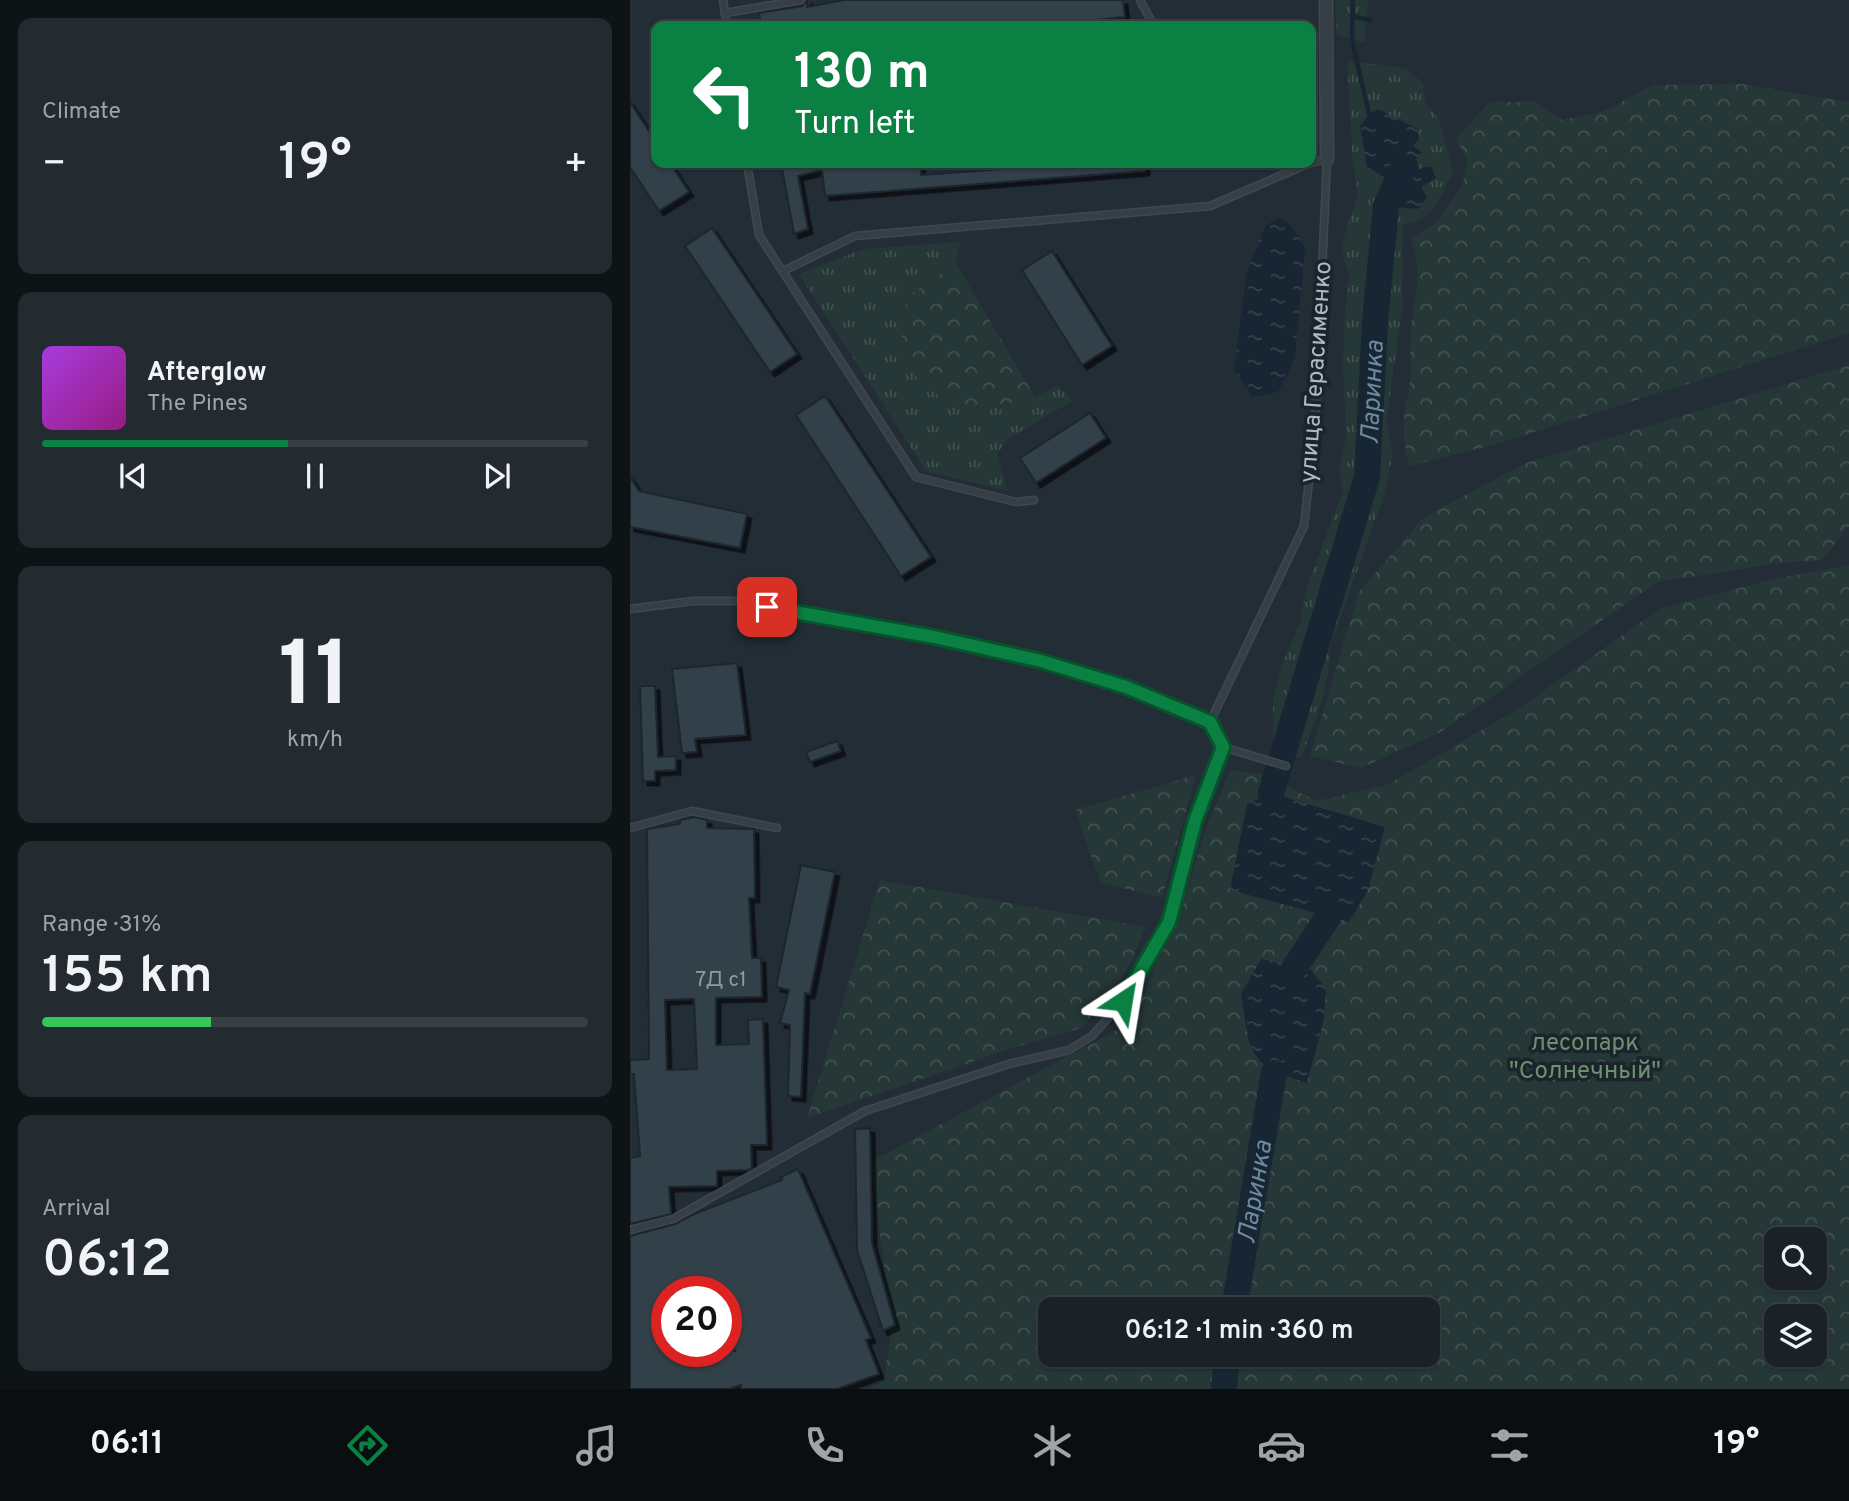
<!DOCTYPE html>
<meta charset="utf-8">
<style>
:root{--surface:#1a2228;--page:#232a30;--text:#f1f3f6;--muted:#9fa4a8;--line:#383f45;--accent:#0b8043}
body{margin:0;font-family:Overpass,sans-serif;background:var(--page);color:var(--text);height:100vh;display:flex;flex-direction:column;font-size:26px;white-space:nowrap}
*{box-sizing:border-box;margin:0}
p{font-size:23px;color:var(--muted)}
.icon{flex:none;width:38px;height:38px;fill:none;stroke:currentColor;stroke-width:2;stroke-linecap:round;stroke-linejoin:round}
.map{position:relative;flex:1;overflow:hidden}
.panel{display:flex;flex-direction:column;gap:18px;padding:18px;background:#0e1316;width:630px}
.panel>*{flex:none}
.guide{position:absolute;left:21px;top:21px;width:665px;height:147px;border-radius:14px;box-shadow:0 2px 5px #0004,0 0 0 2px var(--line);background:#0b8043;color:#fff;overflow:hidden}
.tools{position:absolute;left:1134px;top:1227px;display:grid;gap:14px}
.tools a{display:grid;place-items:center;width:63px;height:63px;border-radius:14px;background:var(--surface);box-shadow:0 2px 5px #0004,0 0 0 2px var(--line);font-size:35px}
.speed{position:absolute;left:21px;top:1276px;display:flex;gap:14px;font-size:35px;font-weight:700;text-align:center}
.speed>*{display:grid;place-content:center;width:91px;height:91px;border-radius:50%;background:var(--surface);box-shadow:0 2px 5px #0004,0 0 0 2px var(--line);line-height:1}
.speed .limit{border:10px solid #d22;background:#fff;color:#111}
.pin{position:absolute;display:grid;place-items:center;width:60px;height:60px;color:#fff;margin:-30px;border-radius:14px;box-shadow:0 4px 10px #0006}
.me{position:absolute;width:77px;margin:-38px;rotate:33deg;stroke-linejoin:round;filter:drop-shadow(0 0 5px #0008)}
.turn{display:flex;align-items:center;gap:24px;height:147px;padding:0 28px;font-size:32px}
.turn .icon{width:91px;height:91px;stroke-width:2.5}
.turn b{display:block;font-size:49px;line-height:60px}
.big{font-size:52px;font-weight:600;line-height:1.1}
.panel .widget{flex:1;display:flex;flex-direction:column;justify-content:center;gap:10px;min-width:0;padding:0 24px;border-radius:14px;background:var(--page)}
.panel .dial{align-items:center;gap:0}
.dial b{font-size:91px;line-height:1}
.song{display:flex;align-items:center;gap:21px}
.cover{width:84px;height:84px;border-radius:10px;background:linear-gradient(135deg,hsl(280 70% 55%),hsl(310 70% 35%))}
.played{height:7px;border-radius:4px;background:linear-gradient(90deg,var(--accent) 45%,var(--line) 45%)}
.keys{display:flex;justify-content:space-around;direction:ltr}
.heat{display:flex;justify-content:space-between;align-items:center;font-size:38px;direction:ltr}
.charge{height:10px;border-radius:5px;background:linear-gradient(90deg,#34c759 31%,var(--line) 0)}
.trip{position:absolute;left:408px;top:1297px;width:402px;height:70px;border-radius:14px;background:var(--surface);box-shadow:0 2px 5px #0004,0 0 0 2px var(--line);font-weight:600;line-height:70px;text-align:center}
.menu{display:flex;height:112px;justify-content:space-around;align-items:center;background:#0a0e10;color:var(--muted)}
.menu .icon{width:49px;height:49px}
.menu .on{color:var(--accent)}
.menu b{font-size:32px;color:var(--text)}
main{display:flex;flex:1;min-height:0}
.map>svg:first-child{display:block}
.grass{fill:url(#grass-tufts)}
.forest{fill:url(#forest-crowns);fill-rule:evenodd}
.water{fill:url(#water-ripples)}
.lines{fill:none;stroke-linecap:round;stroke-linejoin:round}
.stream{stroke:#172632;stroke-width:4.5}
.river{stroke:#172632;stroke-width:26}
.building{fill:#323f49;stroke:#1d262d;stroke-width:2;fill-rule:evenodd;filter:url(#shadow)}
.service-casing{stroke:#3f4850;stroke-width:9}
.minor-casing{stroke:#3f4850;stroke-width:15}
.service{stroke:#363f46;stroke-width:6}
.minor{stroke:#363f46;stroke-width:12}
.route-casing{stroke:#07532c;stroke-width:18}
.route{stroke:#0b8043;stroke-width:12}
.labels{text-anchor:middle;stroke-width:7;stroke-linejoin:round;paint-order:stroke}
.number-label{font-size:21px;fill:#909aa3}
.street-label{font-size:24px;fill:#b1bac3;stroke:#1b242b}
.park-label{font-size:24px;fill:#6b916e;stroke:#1b242b}
.water-label{font-size:26px;font-style:italic;fill:#6d899e;stroke:#1b242b}
</style>
<main>
<section class="panel">
<div class="widget"><p>Climate</p>
<div class="heat"><a>−</a><b class="big">19°</b><a>+</a></div>
</div>
<div class="widget">
<div class="song"><i class="cover"></i><div><b>Afterglow</b><p>The Pines</p></div></div>
<div class="played"></div>
<div class="keys"><svg class="icon" aria-label="previous" viewBox="0 0 24 24"><path d="M18 5L8 12l10 7zM5 5v14"/></svg><svg class="icon" aria-label="pause" viewBox="0 0 24 24"><path d="M8 5v14M16 5v14"/></svg><svg class="icon" aria-label="next" viewBox="0 0 24 24"><path d="M6 5l10 7-10 7zM19 5v14"/></svg></div>
</div>
<div class="widget dial"><b>11</b><p>km/h</p></div>
<div class="widget"><p>Range · 31%</p><b class="big">155 km</b><div class="charge"></div></div>
<div class="widget"><p>Arrival</p><b class="big">06:12</b></div>
</section>
<div class="map">
<svg width="1219" height="1389" viewBox="0 0 1219 1389">
<defs>
<pattern id="grass-tufts" width="24" height="20" patternUnits="userSpaceOnUse" patternTransform="scale(1.75)"><rect width="24" height="20" fill="#253736"/><path d="M3 7l-1-3M5 7V3M7 7l1-3M15 17l-1-3M17 17v-4M19 17l1-3" fill="none" stroke="#425251"/></pattern>
<pattern id="forest-crowns" width="20" height="18" patternUnits="userSpaceOnUse" patternTransform="scale(1.75)"><rect width="20" height="18" fill="#253736"/><path d="M2 6a3 3 0 1 1 6 0M12 15a3 3 0 1 1 6 0" fill="none" stroke="#425251"/></pattern>
<pattern id="water-ripples" width="26" height="14" patternUnits="userSpaceOnUse" patternTransform="scale(1.75)"><rect width="26" height="14" fill="#172632"/><path d="M2 4q2-2 4 0t4 0M15 11q2-2 4 0t4 0" fill="none" stroke="#36434e"/></pattern>
<filter id="shadow"><feDropShadow dx="4.5" dy="4.5" stdDeviation="0" flood-color="#0009"/></filter>
</defs>
<rect width="100%" height="100%" fill="#232d36"/>
<!-- grass -->
<g class="grass">
<path d="M705,0H738L735,43L707,35Z"/>
<path d="M717,61L775,68L793,83L795,102L808,118L823,171C810,199 805,219 772,225V308L757,419L763,455L753,499L700,646C700,687 686,721 671,758L647,754L643,746V698L653,662L670,623L676,589L713,491L709,470L716,437L713,367L715,306L720,275L714,262L712,244L728,192L723,166Z"/>
<path d="M330,242L326,263L280,295L370,406L405,397L428,385L442,401L378,439L367,454L378,491L296,471L169,274L233,249Z"/>
</g>
<!-- forest -->
<g class="forest">
<path d="M1113,84L1219,102V333L867,444L779,466C771,431 773,421 779,387C782,368 779,347 781,328C785,295 794,270 780,238L805,224L833,184L837,158L825,139L860,102H906L932,120L974,111L1023,85Z"/>
<path d="M326,263L405,397C362,409 323,415 290,380C284,374 274,367 273,359C268,337 275,316 280,295Z"/>
<path d="M1219,365V526L1192,560L1149,563L1028,582L809,733L731,768L680,756L729,592L794,517L896,463Z"/>
<path d="M1219,565V1389H234L254,1382L262,1323L240,1162L500,1023L554,902L573,837L600,770L633,774L687,801L759,784L888,709L1031,608L1144,579ZM631,959L680,970L694,1019ZM1146,1239H1185V1278H1146ZM420,1309H798V1354H420ZM1146,1316H1185V1354H1146Z"/>
<path d="M566,775L532,898L470,882L445,810Z"/>
<path d="M250,880L515,927L502,960L482,995L451,1028L386,1047L177,1118Z"/>
</g>
<!-- water -->
<g class="water">
<path d="M748,109L788,129L789,139L783,146L792,153L786,159L789,169L801,166L806,178L791,187L797,197L788,209L756,206L751,185L756,178L737,167L730,126L739,114Z"/>
<path d="M650,217L663,228L675,248L665,359L648,392L622,397L604,370L616,275L635,226Z"/>
<path d="M641,793L755,827L738,890L719,922L600,890L617,804Z"/>
<path d="M631,959L681,970L696,989L694,1019L677,1083C614,1064 621,1052 611,994Z"/>
</g>
<g class="lines">
<!-- stream -->
<g class="stream">
<path d="M723,0L722,40L739,114"/>
<path d="M722,16L740,20"/>
</g>
<!-- river -->
<g class="river">
<path id="s1" d="M641,793L737,477L745,322L756,206L771,173"/>
<path d="M665,967L698,917"/>
<path id="s2" d="M604,1309L644,1073"/>
<path d="M594,1389L597,1354"/>
</g>
</g>
<!-- building -->
<g class="building">
<path d="M177,0V7L214,0H493L495,17L405,26H131L129,13L172,6Z"/>
<path d="M0,102L26,142V163H40L59,192L29,211L0,167Z"/>
<path d="M151,163H290L291,175L457,163H515V171L195,196L192,170L168,176L178,229L164,234Z"/>
<path d="M82,228L167,354L140,372L55,246Z"/>
<path d="M422,251L482,346L452,365L392,270Z"/>
<path d="M195,396L301,557L271,576L166,415Z"/>
<path d="M460,413L476,438L406,483L390,458Z"/>
<path d="M0,477L9,491L117,514L110,548L0,527Z"/>
<path d="M107,663L116,735L65,739L67,752L52,753L42,669Z"/>
<path d="M10,686H25L28,757L46,756V770L25,771V781H13Z"/>
<path d="M207,741L211,751L180,762L176,752Z"/>
<path d="M65,817L77,820V828L124,829L125,898H119L122,958H131L132,997L86,998V1045L119,1044L118,1020L133,1019L137,1145H121L122,1168L118,1170L87,1171V1186L39,1187L41,1214L0,1224V1158L10,1156L4,1074H0V1060L19,1059L17,829L50,824V820ZM64,999L67,1069L37,1070L35,1000Z"/>
<path d="M171,865L205,872L180,994L175,993L171,1097L158,1096L160,1025L150,1023L159,990L146,987Z"/>
<path d="M240,1128L242,1243L265,1325L253,1331L227,1250L225,1129Z"/>
<path d="M168,1169L241,1338L236,1340L249,1374L207,1389H111V1385L99,1389H0V1236L45,1224L64,1214L152,1180L151,1177ZM37,1292H96V1328L105,1351H37Z"/>
</g>
<g class="lines">
<defs>
<g id="service">
<path d="M93,0L97,26"/>
<path d="M510,0L524,26"/>
<path d="M95,13L171,0"/>
<path d="M117,163L129,235L286,477L386,502L404,500"/>
<path d="M153,271L225,236L580,206L680,163"/>
<path d="M0,609L63,601H110L304,637L411,661L496,687L580,722L593,747L565,821L539,922L493,1001L462,1036L439,1050L379,1064L235,1111L43,1219L0,1230"/>
<path d="M580,722L674,526L685,427L697,159L681,163"/>
<path d="M593,747L656,766"/>
<path d="M0,828L62,811L147,828"/>
</g>
<path id="minor" d="M696,0L697,159"/>
</defs>
<!-- service casing -->
<use href="#service" class="service-casing"/>
<!-- minor casing -->
<use href="#minor" class="minor-casing"/>
<!-- service -->
<use href="#service" class="service"/>
<!-- minor -->
<use href="#minor" class="minor"/>
</g>
<g class="lines">
<defs>
<path id="route" d="M137,607L304,637L411,661L496,687L580,722L593,747L565,821L539,922L493,1001"/>
</defs>
<!-- route casing -->
<use href="#route" class="route-casing"/>
<!-- route -->
<use href="#route" class="route"/>
</g>
<g class="labels">
<!-- number labels -->
<g class="number-label">
<text x="91" y="986">7Д с1</text>
</g>
<!-- street labels -->
<g class="street-label">
<text transform="translate(685 372) rotate(-86)" y="8">улица Герасименко</text>
</g>
<!-- park labels -->
<g class="park-label">
<text x="955" y="1050">лесопарк<tspan x="955" dy="28">"Солнечный"</tspan></text>
</g>
<!-- water labels -->
<g class="water-label">
<text dy="9" stroke="none"><textPath href="#s1" startOffset="415">Ларинка</textPath></text>
<text dy="9" stroke="none"><textPath href="#s2" startOffset="119">Ларинка</textPath></text>
</g>
</g>
</svg>
<div class="tools">
<a><svg class="icon" aria-label="search" viewBox="0 0 24 24"><circle cx="10" cy="10" r="6"/><path d="M15 15l6 6"/></svg></a>
<a><svg class="icon" aria-label="layers" viewBox="0 0 24 24"><path d="M12 4l9 5-9 5-9-5zM3 14l9 5 9-5"/></svg></a>
</div>
<div class="speed"><div class="limit">20</div></div>
<div class="pin" style="left:137px;top:607px;background:#d93025"><svg class="icon" aria-label="arrive" viewBox="0 0 24 24"><path d="M6 21V4h12l-3 4 3 4H6"/></svg></div>
<svg class="me" style="left:493px;top:1001px" viewBox="-20 -20 40 40"><path d="M0-17L14 15 0 8-14 15z" fill="#0b8043" stroke="#fff" stroke-width="4"/></svg>
<div class="trip">06:12 · 1 min · 360 m</div>
<div class="guide">
<div class="turn"><svg class="icon" aria-label="left" viewBox="0 0 24 24"><path d="M17 20v-9H6M10 6l-5 5 5 5"/></svg><div><b>130 m</b>Turn left</div></div>
</div>
</div>
</main>
<nav class="menu">
<b>06:11</b>
<svg class="icon on" aria-label="directions" viewBox="0 0 24 24"><path d="M12 3l9 9-9 9-9-9zM9 14v-3h6M13 9l2 2-2 2"/></svg>
<svg class="icon" aria-label="music" viewBox="0 0 24 24"><path d="M9 18V5l10-2v13"/><circle cx="6" cy="18" r="3"/><circle cx="16" cy="16" r="3"/></svg>
<svg class="icon" aria-label="phone" viewBox="0 0 24 24"><path d="M5 4h4l2 5-3 2q2 4 5 5l2-3 5 2v4C11 20 4 13 5 4z"/></svg>
<svg class="icon" aria-label="climate" viewBox="0 0 24 24"><path d="M12 3v18M4 7l16 10M4 17L20 7"/></svg>
<svg class="icon" aria-label="car" viewBox="0 0 24 24"><path d="M5 17H2v-5l4-1 3-4h7l3 4 3 1v5h-3M9 17h6M6 11h13"/><circle cx="7" cy="17" r="2"/><circle cx="17" cy="17" r="2"/></svg>
<svg class="icon" aria-label="filters" viewBox="0 0 24 24"><path d="M4 7h16M4 17h16"/><circle cx="9" cy="7" r="2"/><circle cx="15" cy="17" r="2"/></svg>
<b>19°</b>
</nav>
